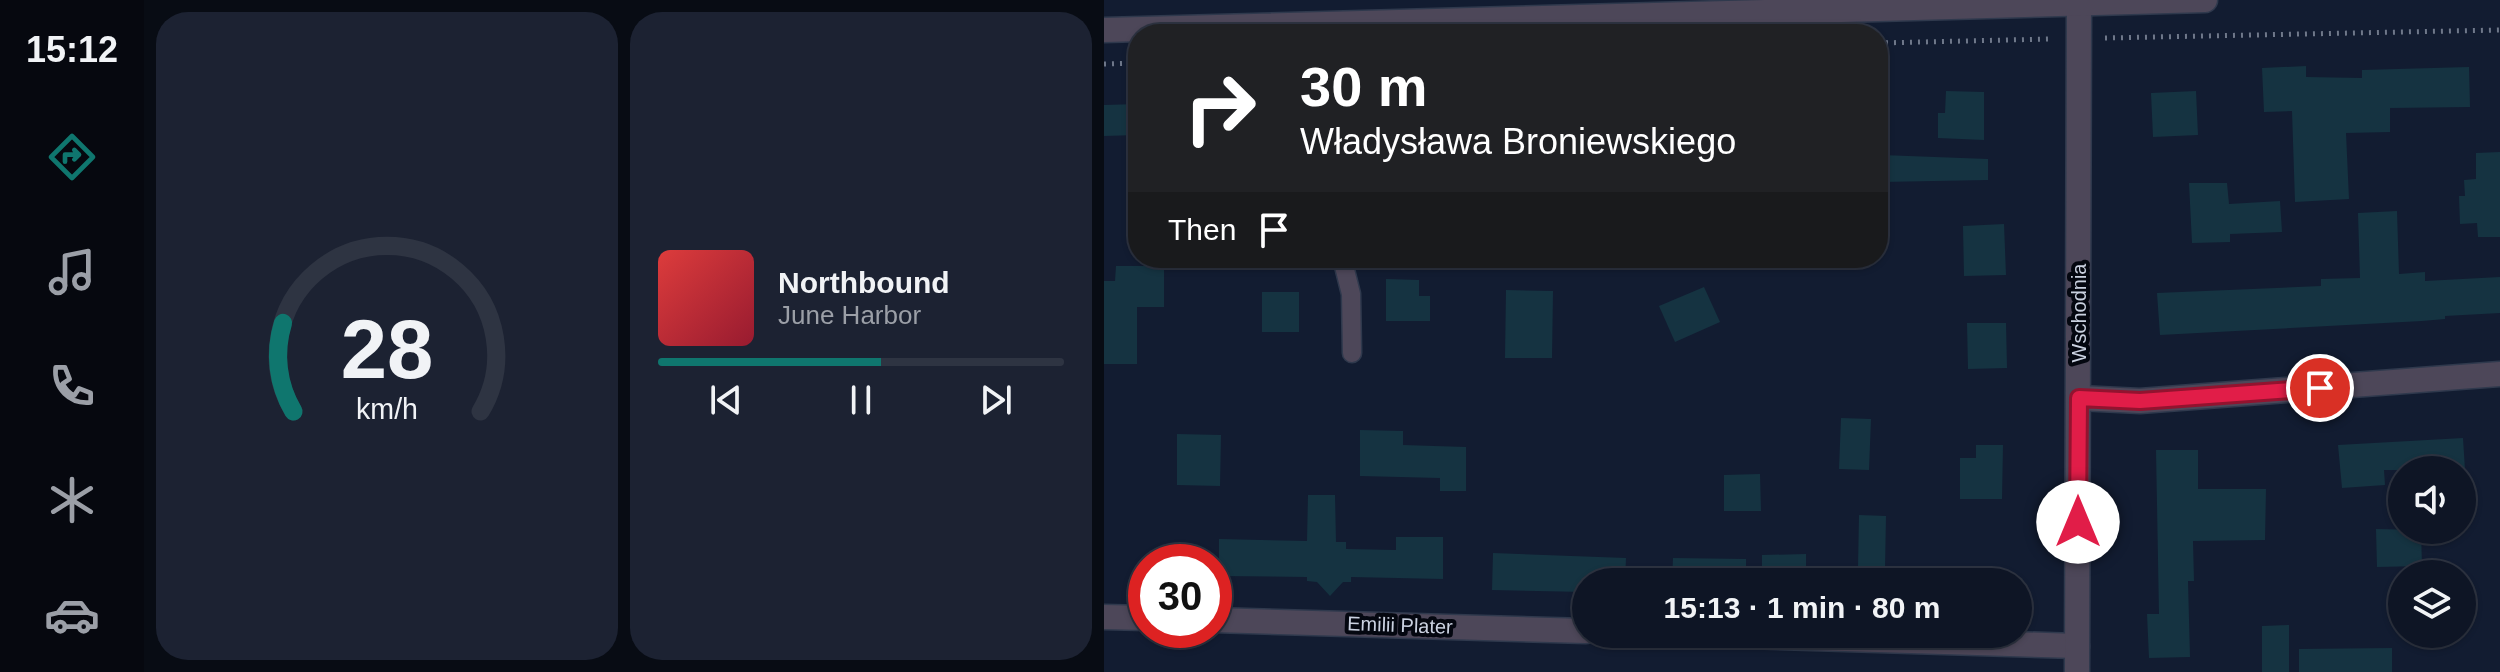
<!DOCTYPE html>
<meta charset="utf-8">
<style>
:root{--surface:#0e1525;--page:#1c2232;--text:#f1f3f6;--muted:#9b9fa7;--line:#2e3442;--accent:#0f766e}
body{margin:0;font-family:Helvetica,sans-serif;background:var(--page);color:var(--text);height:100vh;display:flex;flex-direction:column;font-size:30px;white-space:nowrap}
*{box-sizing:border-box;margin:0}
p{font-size:26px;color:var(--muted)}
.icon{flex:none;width:44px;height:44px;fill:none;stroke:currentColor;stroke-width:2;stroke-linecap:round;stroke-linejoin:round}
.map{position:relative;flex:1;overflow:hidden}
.panel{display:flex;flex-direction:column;gap:12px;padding:12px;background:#080c14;width:960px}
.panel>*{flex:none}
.guide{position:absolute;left:24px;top:24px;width:760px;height:244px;border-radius:32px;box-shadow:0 2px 6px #0004,0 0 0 2px var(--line);background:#202124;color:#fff;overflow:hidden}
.buttons{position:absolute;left:1284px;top:456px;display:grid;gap:16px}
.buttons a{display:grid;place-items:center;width:88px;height:88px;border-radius:50%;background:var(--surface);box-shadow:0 2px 6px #0004,0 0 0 2px var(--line);font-size:40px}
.speed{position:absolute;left:24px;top:544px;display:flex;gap:16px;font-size:40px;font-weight:700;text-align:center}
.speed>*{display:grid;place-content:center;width:104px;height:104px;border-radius:50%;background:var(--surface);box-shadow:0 2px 6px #0004,0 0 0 2px var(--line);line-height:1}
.speed .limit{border:12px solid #d22;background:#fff;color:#111}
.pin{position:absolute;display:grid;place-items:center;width:68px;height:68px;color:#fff;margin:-34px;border:4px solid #fff;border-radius:50%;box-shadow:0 2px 8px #0007}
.me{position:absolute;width:88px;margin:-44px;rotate:0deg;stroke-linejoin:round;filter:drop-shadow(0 0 6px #0008)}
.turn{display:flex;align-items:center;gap:28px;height:168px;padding:0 40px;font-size:36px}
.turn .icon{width:104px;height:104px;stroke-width:2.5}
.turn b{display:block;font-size:56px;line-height:68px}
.then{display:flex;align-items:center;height:76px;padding:0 40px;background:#0003;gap:16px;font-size:30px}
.panel .widget{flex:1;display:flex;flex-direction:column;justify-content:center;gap:12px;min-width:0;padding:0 28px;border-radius:32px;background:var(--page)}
.panel .dial{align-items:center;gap:0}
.dial svg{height:208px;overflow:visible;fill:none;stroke:var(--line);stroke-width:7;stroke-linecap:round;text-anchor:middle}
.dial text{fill:var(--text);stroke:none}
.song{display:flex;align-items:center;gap:24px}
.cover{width:96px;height:96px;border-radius:12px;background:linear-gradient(135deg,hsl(0 70% 55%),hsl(350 70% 35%))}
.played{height:8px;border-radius:4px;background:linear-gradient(90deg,var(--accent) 55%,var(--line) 55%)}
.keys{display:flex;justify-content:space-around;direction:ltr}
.panel .tiles{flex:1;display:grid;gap:12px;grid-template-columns:repeat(2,1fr)}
.trip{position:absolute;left:468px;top:568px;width:460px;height:80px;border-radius:40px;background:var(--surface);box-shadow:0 2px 6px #0004,0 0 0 2px var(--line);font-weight:700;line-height:80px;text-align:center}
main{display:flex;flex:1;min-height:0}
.tab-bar{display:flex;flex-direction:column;width:144px;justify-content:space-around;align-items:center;background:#06080f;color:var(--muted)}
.tab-bar .icon{width:56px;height:56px}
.tab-bar .active{color:var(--accent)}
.tab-bar b{font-size:36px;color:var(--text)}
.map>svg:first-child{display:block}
.building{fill:#153341}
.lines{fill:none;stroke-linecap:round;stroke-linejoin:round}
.service-casing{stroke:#2f394d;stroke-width:21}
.minor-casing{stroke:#2f394d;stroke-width:27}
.tertiary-casing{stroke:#2f394d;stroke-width:27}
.path{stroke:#6f788a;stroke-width:5;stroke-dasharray:2 6;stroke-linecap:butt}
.service{stroke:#4d4759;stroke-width:18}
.minor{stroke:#4d4759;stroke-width:24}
.tertiary{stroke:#4d4759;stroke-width:24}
.route-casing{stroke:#92132f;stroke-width:20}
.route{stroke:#e11d48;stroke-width:14}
.labels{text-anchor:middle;stroke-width:8;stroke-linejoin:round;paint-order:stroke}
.street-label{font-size:20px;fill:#cad1e0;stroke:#040710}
</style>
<main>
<nav class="tab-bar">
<b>15:12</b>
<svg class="icon active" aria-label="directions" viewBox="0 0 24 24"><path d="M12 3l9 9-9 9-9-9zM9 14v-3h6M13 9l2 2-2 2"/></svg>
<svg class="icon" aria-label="music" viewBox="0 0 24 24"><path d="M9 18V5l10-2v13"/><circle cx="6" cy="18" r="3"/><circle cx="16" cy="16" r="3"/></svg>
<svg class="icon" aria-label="phone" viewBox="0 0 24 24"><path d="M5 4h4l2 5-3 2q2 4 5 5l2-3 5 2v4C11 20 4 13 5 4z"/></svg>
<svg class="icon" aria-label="climate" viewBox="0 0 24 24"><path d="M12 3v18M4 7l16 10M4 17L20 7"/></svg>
<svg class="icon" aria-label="car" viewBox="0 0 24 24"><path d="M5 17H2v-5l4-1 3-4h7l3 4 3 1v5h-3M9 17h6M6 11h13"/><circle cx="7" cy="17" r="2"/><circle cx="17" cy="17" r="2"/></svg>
</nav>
<section class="panel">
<div class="tiles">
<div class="widget dial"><svg viewBox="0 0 100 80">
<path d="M14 69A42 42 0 1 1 86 69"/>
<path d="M14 69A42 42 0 0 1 10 35" stroke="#0f766e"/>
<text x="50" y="56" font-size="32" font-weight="700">28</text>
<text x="50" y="72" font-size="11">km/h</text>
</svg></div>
<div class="widget">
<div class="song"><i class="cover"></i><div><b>Northbound</b><p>June Harbor</p></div></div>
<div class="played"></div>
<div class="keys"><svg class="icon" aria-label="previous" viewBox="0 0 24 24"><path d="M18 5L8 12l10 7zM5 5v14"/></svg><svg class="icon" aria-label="pause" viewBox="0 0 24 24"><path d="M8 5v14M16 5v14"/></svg><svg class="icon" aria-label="next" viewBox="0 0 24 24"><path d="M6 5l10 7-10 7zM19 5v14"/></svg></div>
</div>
</div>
</section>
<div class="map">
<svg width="1396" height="672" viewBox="0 0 1396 672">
<rect width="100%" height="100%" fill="#121c31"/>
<!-- building -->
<g class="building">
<path d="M1202,66V77L1258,78V70L1365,67L1366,107L1286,108V132L1242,133L1245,199L1191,202L1188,111L1160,112L1158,68Z"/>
<path d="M842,91L880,92V140L834,138V113H841Z"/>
<path d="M1092,91L1094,135L1049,137L1047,93Z"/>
<path d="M34,104V135L0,136V105Z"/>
<path d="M1396,152V237H1374L1373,223L1356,224L1355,196H1361L1360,180L1372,179V153Z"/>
<path d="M778,155L884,159V180L777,182Z"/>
<path d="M1085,183H1123L1125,204L1176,201L1178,232L1126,234V242L1088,243Z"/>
<path d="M1293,211L1295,274L1321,272V281L1396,277V313L1341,316V319L1318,321L1056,335L1053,293L1217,286V279L1256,278L1254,213Z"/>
<path d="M900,224L902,275L860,276L859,226Z"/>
<path d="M12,266H60V307H33V364H0V281H11Z"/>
<path d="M282,279L315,280V296H326V321H282Z"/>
<path d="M600,287L616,322L571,342L555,306Z"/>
<path d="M402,290L449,291L448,358H401Z"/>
<rect x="158" y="292" width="37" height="40"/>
<path d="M863,323H902L903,368L864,369Z"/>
<path d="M737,418L767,419L765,470L735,469Z"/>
<path d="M256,430L299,431V445L362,447V491H336V478L256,476Z"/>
<path d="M73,434L117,435L116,486L73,485Z"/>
<path d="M1359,438L1361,470H1280L1281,485L1238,488L1234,445Z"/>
<path d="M872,445H899L898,499H856V458H872Z"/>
<path d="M1052,450H1094V489H1162L1161,540L1089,541L1090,581H1084L1086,657L1045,658L1043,614H1055Z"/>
<path d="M656,474L657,511H620V475Z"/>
<path d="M204,495H231L232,542H242V549L292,550V537H339V579L247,577V582H239L226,596L213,582L203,581V577L115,576V539L203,541Z"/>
<path d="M755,515L782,516L781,569L754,568Z"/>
<path d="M1272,529L1317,530L1318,566L1273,567Z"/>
<path d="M389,553L522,558L521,582H482V592L388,590Z"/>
<path d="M702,554V582H658V555Z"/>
<path d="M569,558L642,559V582H568Z"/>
<path d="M1185,625V672H1158V626Z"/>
<path d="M1288,648V672H1195V649Z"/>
</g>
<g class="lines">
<defs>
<path id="service" d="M238,258L247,294L248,353"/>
<g id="minor">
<path d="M975,398L1036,401L1396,374"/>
<path d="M0,617L42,618"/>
<path d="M110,620L482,631"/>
<path d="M579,634L973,646"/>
<path d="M973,672L975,3"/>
</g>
<path id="tertiary" d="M0,30L1101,0"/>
</defs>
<!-- service casing -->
<use href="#service" class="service-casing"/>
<!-- minor casing -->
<use href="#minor" class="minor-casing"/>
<!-- tertiary casing -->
<use href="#tertiary" class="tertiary-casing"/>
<!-- path -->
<g class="path">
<path d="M1001,38L1396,30"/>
<path d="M774,43L947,39"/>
<path d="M0,64L34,63"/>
</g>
<!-- service -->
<use href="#service" class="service"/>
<!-- minor -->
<use href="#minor" class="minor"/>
<!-- tertiary -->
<use href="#tertiary" class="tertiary"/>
</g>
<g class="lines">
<defs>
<path id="route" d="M974,522L975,398L1036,401L1216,388"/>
</defs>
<!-- route casing -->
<use href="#route" class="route-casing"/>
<!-- route -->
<use href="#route" class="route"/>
</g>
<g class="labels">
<!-- street labels -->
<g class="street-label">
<text transform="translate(975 313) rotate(-90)" y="7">Wschodnia</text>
<text transform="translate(296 625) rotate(2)" y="7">Emilii Plater</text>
</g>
</g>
</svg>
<div class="buttons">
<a><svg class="icon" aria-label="sound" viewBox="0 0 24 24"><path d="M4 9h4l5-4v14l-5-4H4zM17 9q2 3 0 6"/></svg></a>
<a><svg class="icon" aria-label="layers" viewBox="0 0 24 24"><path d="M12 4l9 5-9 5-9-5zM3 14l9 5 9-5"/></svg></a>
</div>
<div class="speed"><div class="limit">30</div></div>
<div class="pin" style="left:1216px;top:388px;background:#d93025"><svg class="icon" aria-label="arrive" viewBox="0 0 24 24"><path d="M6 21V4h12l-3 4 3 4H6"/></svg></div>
<svg class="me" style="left:974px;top:522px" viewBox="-20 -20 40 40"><circle r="19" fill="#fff"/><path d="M0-13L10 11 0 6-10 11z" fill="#e11d48"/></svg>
<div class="trip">15:13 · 1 min · 80 m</div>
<div class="guide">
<div class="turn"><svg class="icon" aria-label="right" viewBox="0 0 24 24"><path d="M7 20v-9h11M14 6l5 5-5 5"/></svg><div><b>30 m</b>Władysława Broniewskiego</div></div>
<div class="then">Then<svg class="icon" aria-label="arrive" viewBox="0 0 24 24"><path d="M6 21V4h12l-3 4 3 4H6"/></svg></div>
</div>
</div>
</main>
